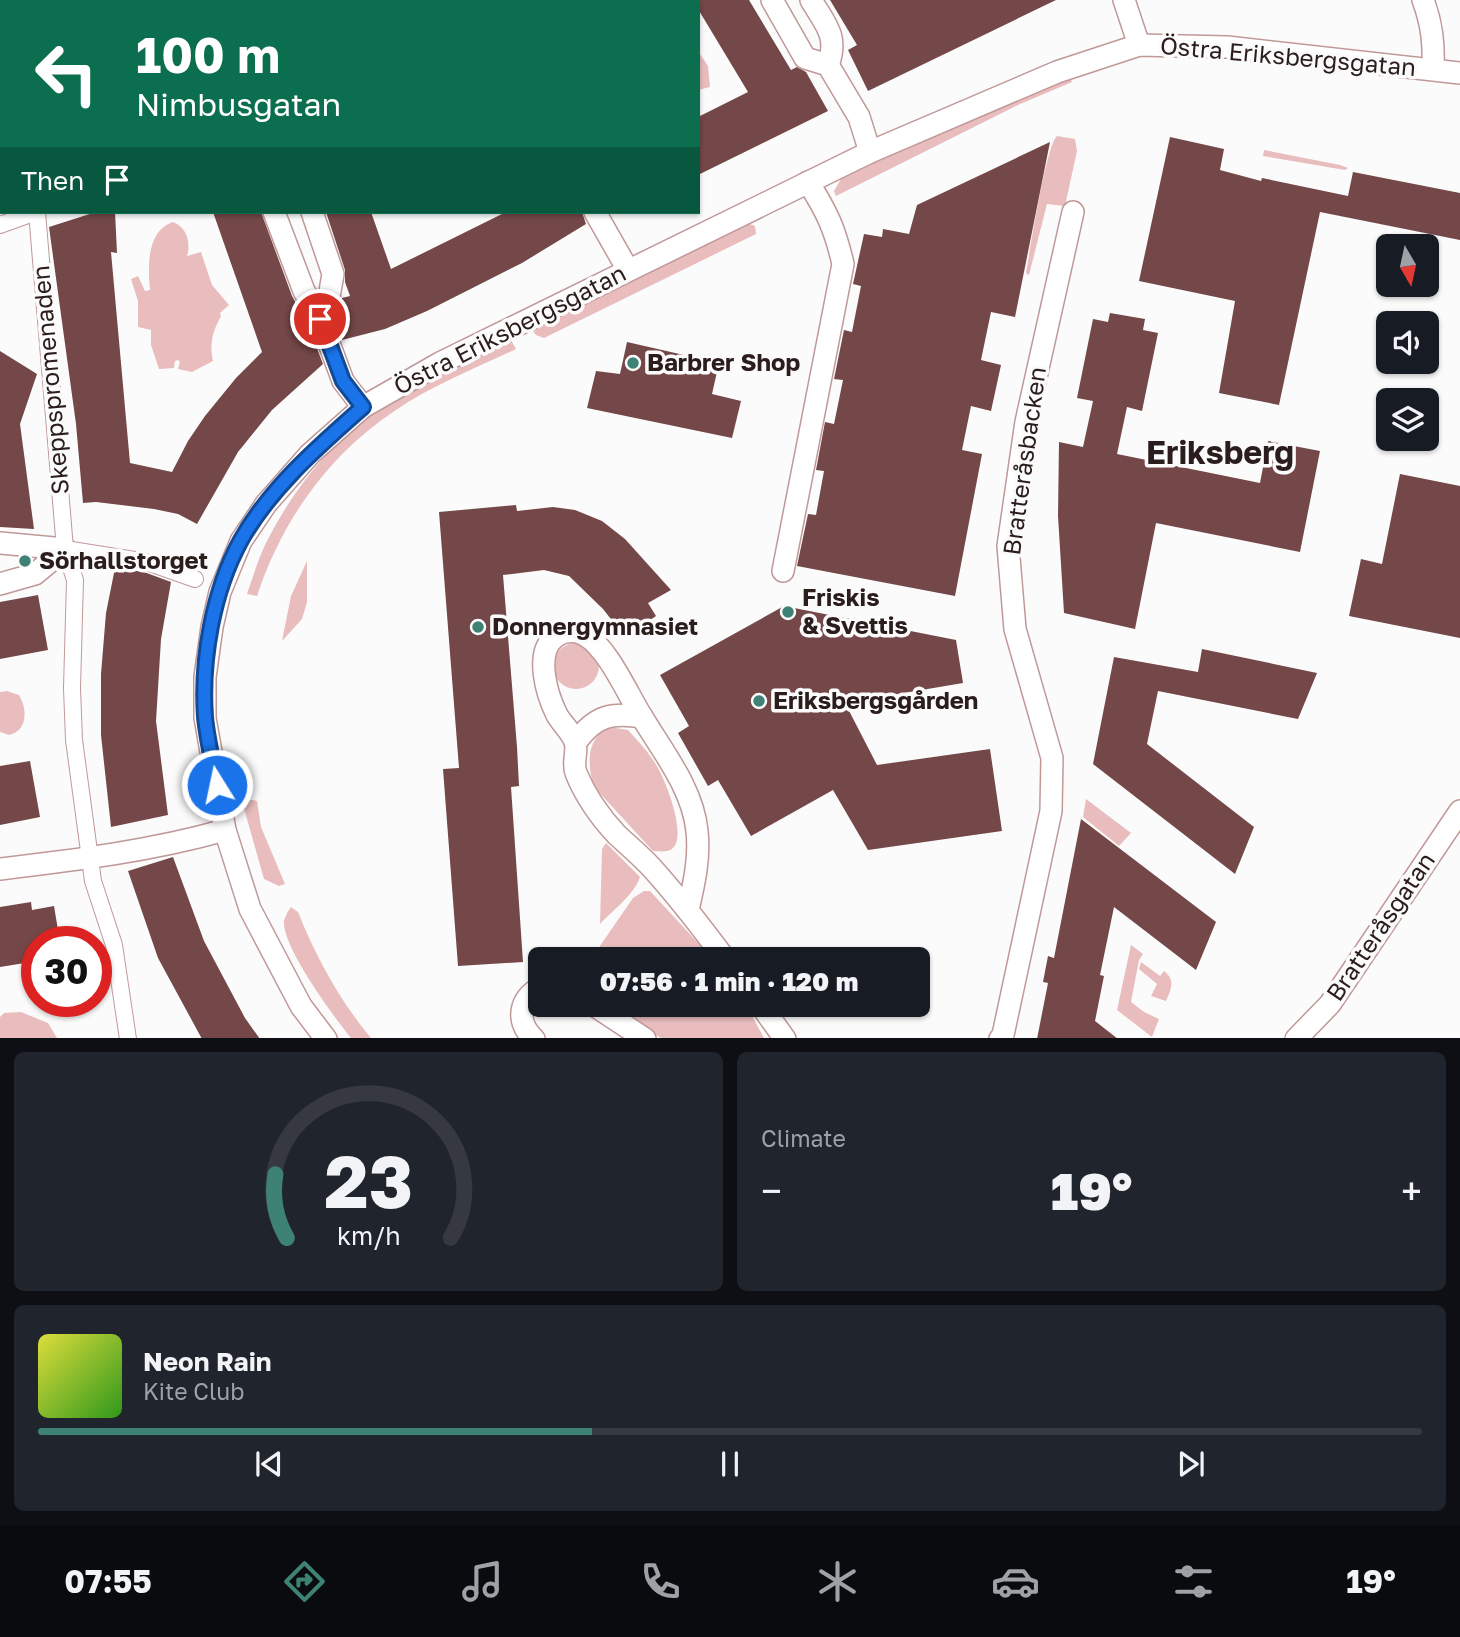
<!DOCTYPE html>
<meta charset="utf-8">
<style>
:root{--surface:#171b24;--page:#20242c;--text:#f1f3f6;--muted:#9ea1a6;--line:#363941;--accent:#3e8275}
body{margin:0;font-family:"Golos Text",sans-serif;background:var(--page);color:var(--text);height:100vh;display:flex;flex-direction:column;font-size:26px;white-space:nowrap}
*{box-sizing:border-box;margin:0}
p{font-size:23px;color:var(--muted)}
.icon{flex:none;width:38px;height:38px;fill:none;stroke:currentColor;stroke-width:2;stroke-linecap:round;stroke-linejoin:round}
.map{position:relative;height:1038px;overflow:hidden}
.panel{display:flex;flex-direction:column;gap:14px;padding:14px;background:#0d0f14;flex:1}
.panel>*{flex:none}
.hud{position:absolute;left:0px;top:0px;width:700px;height:214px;box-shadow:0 2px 5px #0004;background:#0b6e4f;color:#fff;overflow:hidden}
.needle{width:46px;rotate:171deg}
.fabs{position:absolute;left:1376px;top:234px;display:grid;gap:14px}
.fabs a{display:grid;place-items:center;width:63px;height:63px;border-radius:10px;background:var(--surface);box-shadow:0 2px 5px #0004;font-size:35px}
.speed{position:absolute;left:21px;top:926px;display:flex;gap:14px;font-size:35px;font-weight:700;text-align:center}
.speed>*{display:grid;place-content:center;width:91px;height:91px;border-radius:50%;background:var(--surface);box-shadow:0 2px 5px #0004;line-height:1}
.speed .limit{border:10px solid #d22;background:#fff;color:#111}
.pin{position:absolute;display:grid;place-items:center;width:60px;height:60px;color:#fff;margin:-30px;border:4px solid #fff;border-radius:50%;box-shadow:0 2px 7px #0007}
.me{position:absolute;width:77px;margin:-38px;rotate:350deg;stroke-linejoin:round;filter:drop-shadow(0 0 5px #0008)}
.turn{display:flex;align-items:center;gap:24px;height:147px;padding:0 21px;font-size:32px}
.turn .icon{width:91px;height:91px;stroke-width:2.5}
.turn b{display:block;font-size:49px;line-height:60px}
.then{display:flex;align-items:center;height:66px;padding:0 21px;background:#0003;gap:14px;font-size:26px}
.big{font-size:52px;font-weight:800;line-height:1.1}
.panel .card{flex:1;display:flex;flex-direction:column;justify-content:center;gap:10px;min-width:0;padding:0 24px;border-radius:10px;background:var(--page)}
.panel .dial{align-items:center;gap:0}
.dial svg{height:182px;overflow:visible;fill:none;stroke:var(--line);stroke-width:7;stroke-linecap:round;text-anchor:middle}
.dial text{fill:var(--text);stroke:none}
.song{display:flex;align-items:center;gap:21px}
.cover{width:84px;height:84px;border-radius:10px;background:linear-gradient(135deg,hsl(60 70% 55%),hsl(110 70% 35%))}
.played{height:7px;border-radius:4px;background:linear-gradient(90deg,var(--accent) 40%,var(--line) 40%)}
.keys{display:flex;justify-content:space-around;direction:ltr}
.heat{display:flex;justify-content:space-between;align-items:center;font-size:38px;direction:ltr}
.panel .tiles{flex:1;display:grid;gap:14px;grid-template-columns:1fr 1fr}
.card:last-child{grid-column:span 2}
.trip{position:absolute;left:528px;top:947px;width:402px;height:70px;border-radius:10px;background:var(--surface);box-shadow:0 2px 5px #0004;font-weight:800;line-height:70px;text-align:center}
.tabs{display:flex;height:112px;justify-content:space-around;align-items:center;background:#090b0e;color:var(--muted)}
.tabs .icon{width:49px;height:49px}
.tabs .current{color:var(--accent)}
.tabs b{font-size:32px;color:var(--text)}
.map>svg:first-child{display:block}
.green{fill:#e9bdbe}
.water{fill:#7bb5a8}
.building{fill:#744748}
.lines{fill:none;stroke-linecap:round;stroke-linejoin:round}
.pedestrian-casing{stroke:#c19898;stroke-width:18}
.minor-casing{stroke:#c19898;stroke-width:24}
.pedestrian{stroke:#fff;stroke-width:16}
.minor{stroke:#fff;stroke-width:21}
.route-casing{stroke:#114b97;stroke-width:18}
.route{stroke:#1a73e8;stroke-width:12}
.poi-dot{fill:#3e8275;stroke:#fbfbfb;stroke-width:2.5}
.labels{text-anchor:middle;stroke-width:7;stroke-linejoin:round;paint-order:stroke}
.street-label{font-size:24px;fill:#2c1d1d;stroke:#fbfbfb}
.poi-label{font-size:24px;font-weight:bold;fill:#2c1d1d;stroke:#fbfbfb;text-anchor:start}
.district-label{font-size:32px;font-weight:bold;fill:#2c1d1d;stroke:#fbfbfb}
</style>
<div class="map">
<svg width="1460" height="1039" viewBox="0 0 1460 1039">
<rect width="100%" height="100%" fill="#fbfbfb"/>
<!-- green -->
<g class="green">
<path d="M698,51L708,66L710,87L698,90Z"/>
<path d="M1069,75L1072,82L1018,105L836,196L834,191L841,179L990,107Z"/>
<path d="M1057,136L1075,139L1077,151L1065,206L1047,204L1029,275L1026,273C1030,252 1046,145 1057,136Z"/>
<path d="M1264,150L1340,165L1348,168L1345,170L1263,156Z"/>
<path d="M173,222C187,227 191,243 187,256L201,252L212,285L229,305L220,313L221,316C213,331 209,343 213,361L192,372L178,369L180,362L178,360L175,361L174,368L159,369L151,345V330L138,327V301L131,279L138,276L145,291L150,290C148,268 146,231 173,222Z"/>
<path d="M750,224L755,226L756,234L544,338L536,335L532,330Z"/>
<path d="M511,340L516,349C476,368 433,385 396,410C329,454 282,520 257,596L247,594C253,577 258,559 266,543C292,491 333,438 383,406C424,380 468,360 511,340Z"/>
<path d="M307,561V602L302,619L282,641L291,596Z"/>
<circle cx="576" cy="666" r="23"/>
<path d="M7,691L19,695C28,710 27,731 9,735L0,732V692Z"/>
<path d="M610,727L628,730C640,743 654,758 661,774C668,788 686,835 673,848C668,853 660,851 653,851L594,787C587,764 586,738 610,727Z"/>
<path d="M241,798L257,801L261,827L285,884L279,886L264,879Z"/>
<path d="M1086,799L1131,833L1119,846L1083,817Z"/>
<path d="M606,843L640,877C634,895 613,910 600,924L602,849Z"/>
<path d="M644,891H650L713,959H591L633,898Z"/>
<path d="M291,907L298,912C316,957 340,1001 371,1038H351C334,1017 282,947 284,921C285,916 288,911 291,907Z"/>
<path d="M1131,945L1143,954L1139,960L1131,1002L1144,1012L1159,1019L1152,1037L1117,1010Z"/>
<path d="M1141,962L1160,976L1164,971C1176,980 1171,990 1166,1001L1151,996L1157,984L1139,969Z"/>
<path d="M604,1005H746L764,1038H661Z"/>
<path d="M21,1012L48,1023L57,1038H0V1017L4,1013Z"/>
</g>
<!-- water -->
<path class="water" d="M0,0H460L2,2L0,187Z"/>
<!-- building -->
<g class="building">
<path d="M693,0H749L791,70L797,67L806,72L828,111L698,175V117L748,92L698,9V2Z"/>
<path d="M830,0H1056L868,91L848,50L857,45Z"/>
<path d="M1170,137L1224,149L1220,170L1261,181L1262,178L1348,196L1353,172L1460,193V240L1320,212L1279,405L1219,393L1235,301L1139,281Z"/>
<path d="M1050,142L1015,317L991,312L981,360L1001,365L991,411L971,406L962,450L982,454L955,596L797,566L808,514L816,515L824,471L816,470L825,422L834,424L843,380L834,379L844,330L852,332L861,286L853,284L864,234L882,237L883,229L909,234L917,205Z"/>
<path d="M96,212H115L117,253L111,252L130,463L172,472L188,441L205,416L236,378L262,352L213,212H261L292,296L308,325L323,364L272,410L238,452L197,524L178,514L154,509L96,502L83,503L76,424L49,227Z"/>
<path d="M326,212H371L391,269L506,212H582L586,224L522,263L427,311L385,329L342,340L334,319L342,298L350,296L345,282V270Z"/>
<path d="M1110,313L1145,319L1143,330L1158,333L1142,411L1127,407L1117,454L1260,483L1268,441L1320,451L1300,552L1156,523L1135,629L1064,613L1058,516L1059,442L1083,447L1093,401L1077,398L1093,319L1108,322Z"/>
<path d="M627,342L719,363L712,394L741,401L732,438L587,408L596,371L620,374Z"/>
<path d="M0,351L37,374L20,424L34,529L0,527Z"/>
<path d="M1400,474L1460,486V638L1349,616L1361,559L1382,564Z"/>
<path d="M516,505L517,511L553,507L575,510L602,521L625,539L671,590L648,603L656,616L625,637L603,609L569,576L544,570L503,575L517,747L519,786L511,787L523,962L458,966L443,769L459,768L439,512Z"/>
<path d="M115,568L144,572L171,582L161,639L156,721L168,815L111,827L101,735V674L106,613Z"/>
<path d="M38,595L48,650L0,659V602Z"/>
<path d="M784,606L956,640L963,683L845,703L877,765L990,749L1002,831L868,850L833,790L751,836L718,780L708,786L678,733L689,726L660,675Z"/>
<path d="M1202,649L1317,673L1298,719L1158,691L1147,744L1254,827L1235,874L1093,764L1114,657L1198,672Z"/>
<path d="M30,761L40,817L0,825V766Z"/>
<path d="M1081,819L1216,922L1196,970L1114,907L1100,975L1104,976L1095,1021L1118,1039H1037L1048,983L1043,982L1048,956L1054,958Z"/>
<path d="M173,857L204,941L245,1018L260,1039H202L158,958L128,871Z"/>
<path d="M31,902L32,910L54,906L60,942H37V961L0,967V907Z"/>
</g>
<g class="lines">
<defs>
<g id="pedestrian">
<path d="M519,2L522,0"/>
<path d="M37,212L65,549L75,580L72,688L74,740L93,881L114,945L128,1039"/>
<path d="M0,225L36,212"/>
<path d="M65,549L147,562L195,579"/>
</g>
<g id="minor">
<path d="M772,0L805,58L828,65L859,117L870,152"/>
<path d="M811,0C825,24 839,36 828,65"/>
<path d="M1124,0L1139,45"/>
<path d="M1423,0C1432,24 1434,44 1433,69"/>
<path d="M274,212L304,291L320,319L343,381L363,407"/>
<path d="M312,212L333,274L329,297L320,319"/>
<path d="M595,212L628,270"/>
<path d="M0,543L65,549"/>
<path d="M783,571L843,264C835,229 827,212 808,182"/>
<path d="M0,584L35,574L65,549"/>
<path d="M576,742C595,716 611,712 642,717"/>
<path d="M0,869C76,860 151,851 225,830"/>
<path d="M688,910C694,884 700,858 697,831C693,789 663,752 642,717C628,695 608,648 585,635C576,630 564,630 555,637C534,653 547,695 557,715C562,724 572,732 575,742C578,751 572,762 576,773C585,795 601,818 617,835C629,846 641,856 652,868C678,897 702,928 725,959"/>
<path d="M592,1004L645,1039"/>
<path d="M760,1004L785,1039"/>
<path d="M326,1039L301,1006L250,909L225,830L205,718V677L212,627L220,592L241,541L266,504L310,454L363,407L440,363L870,152L1057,72L1139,45L1227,47L1460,73"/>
<path d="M534,1039C515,1021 519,999 541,987"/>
<path d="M1000,1039L1003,1035L1051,811L1052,758L1015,629L1008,546L1026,422L1073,212"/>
<path d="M1296,1039L1330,1004L1460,811"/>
</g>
</defs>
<!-- pedestrian casing -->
<use href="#pedestrian" class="pedestrian-casing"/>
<!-- minor casing -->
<use href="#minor" class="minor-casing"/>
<!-- pedestrian -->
<use href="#pedestrian" class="pedestrian"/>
<!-- minor -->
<use href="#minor" class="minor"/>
</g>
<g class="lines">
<defs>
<path id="route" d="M217,785C213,763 207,739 205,717C201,659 213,591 241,540C271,487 319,446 363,407L343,381L320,319"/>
</defs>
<!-- route casing -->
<use href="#route" class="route-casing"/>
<!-- route -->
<use href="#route" class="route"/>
</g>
<!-- markers -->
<g class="poi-dot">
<circle cx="633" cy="363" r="7"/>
<circle cx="25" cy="561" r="7"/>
<circle cx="788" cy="612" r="7"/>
<circle cx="478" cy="627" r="7"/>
<circle cx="759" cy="701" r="7"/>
</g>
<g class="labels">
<!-- street labels -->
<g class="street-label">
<text transform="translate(1288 57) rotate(5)" y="8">Östra Eriksbergsgatan</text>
<text transform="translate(510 330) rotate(-27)" y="8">Östra Eriksbergsgatan</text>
<text transform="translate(51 380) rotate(-95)" y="8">Skeppspromenaden</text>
<text transform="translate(1025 461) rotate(-82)" y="8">Bratteråsbacken</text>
<text transform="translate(1381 927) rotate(-56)" y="8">Bratteråsgatan</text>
</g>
<!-- poi labels -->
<g class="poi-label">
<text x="647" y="371">Barbrer Shop</text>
<text x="39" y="569">Sörhallstorget</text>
<text x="802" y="606">Friskis<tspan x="802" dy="28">&amp; Svettis</tspan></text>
<text x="492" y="635">Donnergymnasiet</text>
<text x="773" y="709">Eriksbergsgården</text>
</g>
<!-- district labels -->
<g class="district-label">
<text x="1220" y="464">Eriksberg</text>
</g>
</g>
</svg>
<div class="fabs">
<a><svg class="needle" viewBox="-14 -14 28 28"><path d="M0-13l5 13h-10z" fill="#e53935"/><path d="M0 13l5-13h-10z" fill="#9ea1a6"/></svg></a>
<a><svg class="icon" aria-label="sound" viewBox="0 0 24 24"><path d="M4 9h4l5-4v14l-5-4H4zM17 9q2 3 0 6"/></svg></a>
<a><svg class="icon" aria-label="layers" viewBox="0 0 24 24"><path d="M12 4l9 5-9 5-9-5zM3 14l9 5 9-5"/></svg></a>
</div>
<div class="speed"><div class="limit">30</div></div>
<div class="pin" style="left:320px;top:319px;background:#d93025"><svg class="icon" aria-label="arrive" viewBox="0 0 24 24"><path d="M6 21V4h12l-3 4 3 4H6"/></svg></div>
<svg class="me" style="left:217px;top:785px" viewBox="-20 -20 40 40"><circle r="17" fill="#1a73e8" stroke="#fff" stroke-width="3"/><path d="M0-11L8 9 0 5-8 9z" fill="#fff"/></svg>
<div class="trip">07:56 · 1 min · 120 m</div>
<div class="hud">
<div class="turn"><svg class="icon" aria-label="left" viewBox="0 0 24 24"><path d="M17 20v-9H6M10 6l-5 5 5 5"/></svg><div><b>100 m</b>Nimbusgatan</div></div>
<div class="then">Then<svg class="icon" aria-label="arrive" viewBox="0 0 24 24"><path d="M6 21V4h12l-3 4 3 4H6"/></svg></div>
</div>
</div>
<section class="panel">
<div class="tiles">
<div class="card dial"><svg viewBox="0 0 100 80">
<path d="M14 69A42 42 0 1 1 86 69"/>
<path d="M14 69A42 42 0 0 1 9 41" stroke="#3e8275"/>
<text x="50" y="56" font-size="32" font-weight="700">23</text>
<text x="50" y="72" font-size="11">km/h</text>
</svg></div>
<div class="card"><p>Climate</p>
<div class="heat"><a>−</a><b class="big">19°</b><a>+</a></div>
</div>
<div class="card">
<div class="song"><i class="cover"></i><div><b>Neon Rain</b><p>Kite Club</p></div></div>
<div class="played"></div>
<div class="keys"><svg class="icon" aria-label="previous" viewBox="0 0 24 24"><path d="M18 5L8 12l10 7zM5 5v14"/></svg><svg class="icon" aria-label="pause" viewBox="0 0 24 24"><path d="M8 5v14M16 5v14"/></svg><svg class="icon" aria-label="next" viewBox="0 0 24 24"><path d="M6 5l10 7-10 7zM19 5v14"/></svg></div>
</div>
</div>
</section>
<nav class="tabs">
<b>07:55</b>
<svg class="icon current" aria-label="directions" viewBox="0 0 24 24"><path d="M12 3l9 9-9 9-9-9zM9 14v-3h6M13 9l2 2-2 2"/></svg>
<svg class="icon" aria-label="music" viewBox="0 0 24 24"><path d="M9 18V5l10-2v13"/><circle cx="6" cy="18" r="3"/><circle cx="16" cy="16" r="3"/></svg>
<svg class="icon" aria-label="phone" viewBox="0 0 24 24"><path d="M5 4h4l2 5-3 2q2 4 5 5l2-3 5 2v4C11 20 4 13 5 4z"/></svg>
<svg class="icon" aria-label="climate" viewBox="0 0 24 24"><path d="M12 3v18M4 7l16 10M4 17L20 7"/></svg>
<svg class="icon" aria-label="car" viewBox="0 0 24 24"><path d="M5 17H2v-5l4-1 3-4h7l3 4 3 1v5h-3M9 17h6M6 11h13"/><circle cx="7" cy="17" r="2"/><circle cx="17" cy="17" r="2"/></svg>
<svg class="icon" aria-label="filters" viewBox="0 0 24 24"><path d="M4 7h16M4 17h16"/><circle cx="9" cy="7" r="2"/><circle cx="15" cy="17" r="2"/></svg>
<b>19°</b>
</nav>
